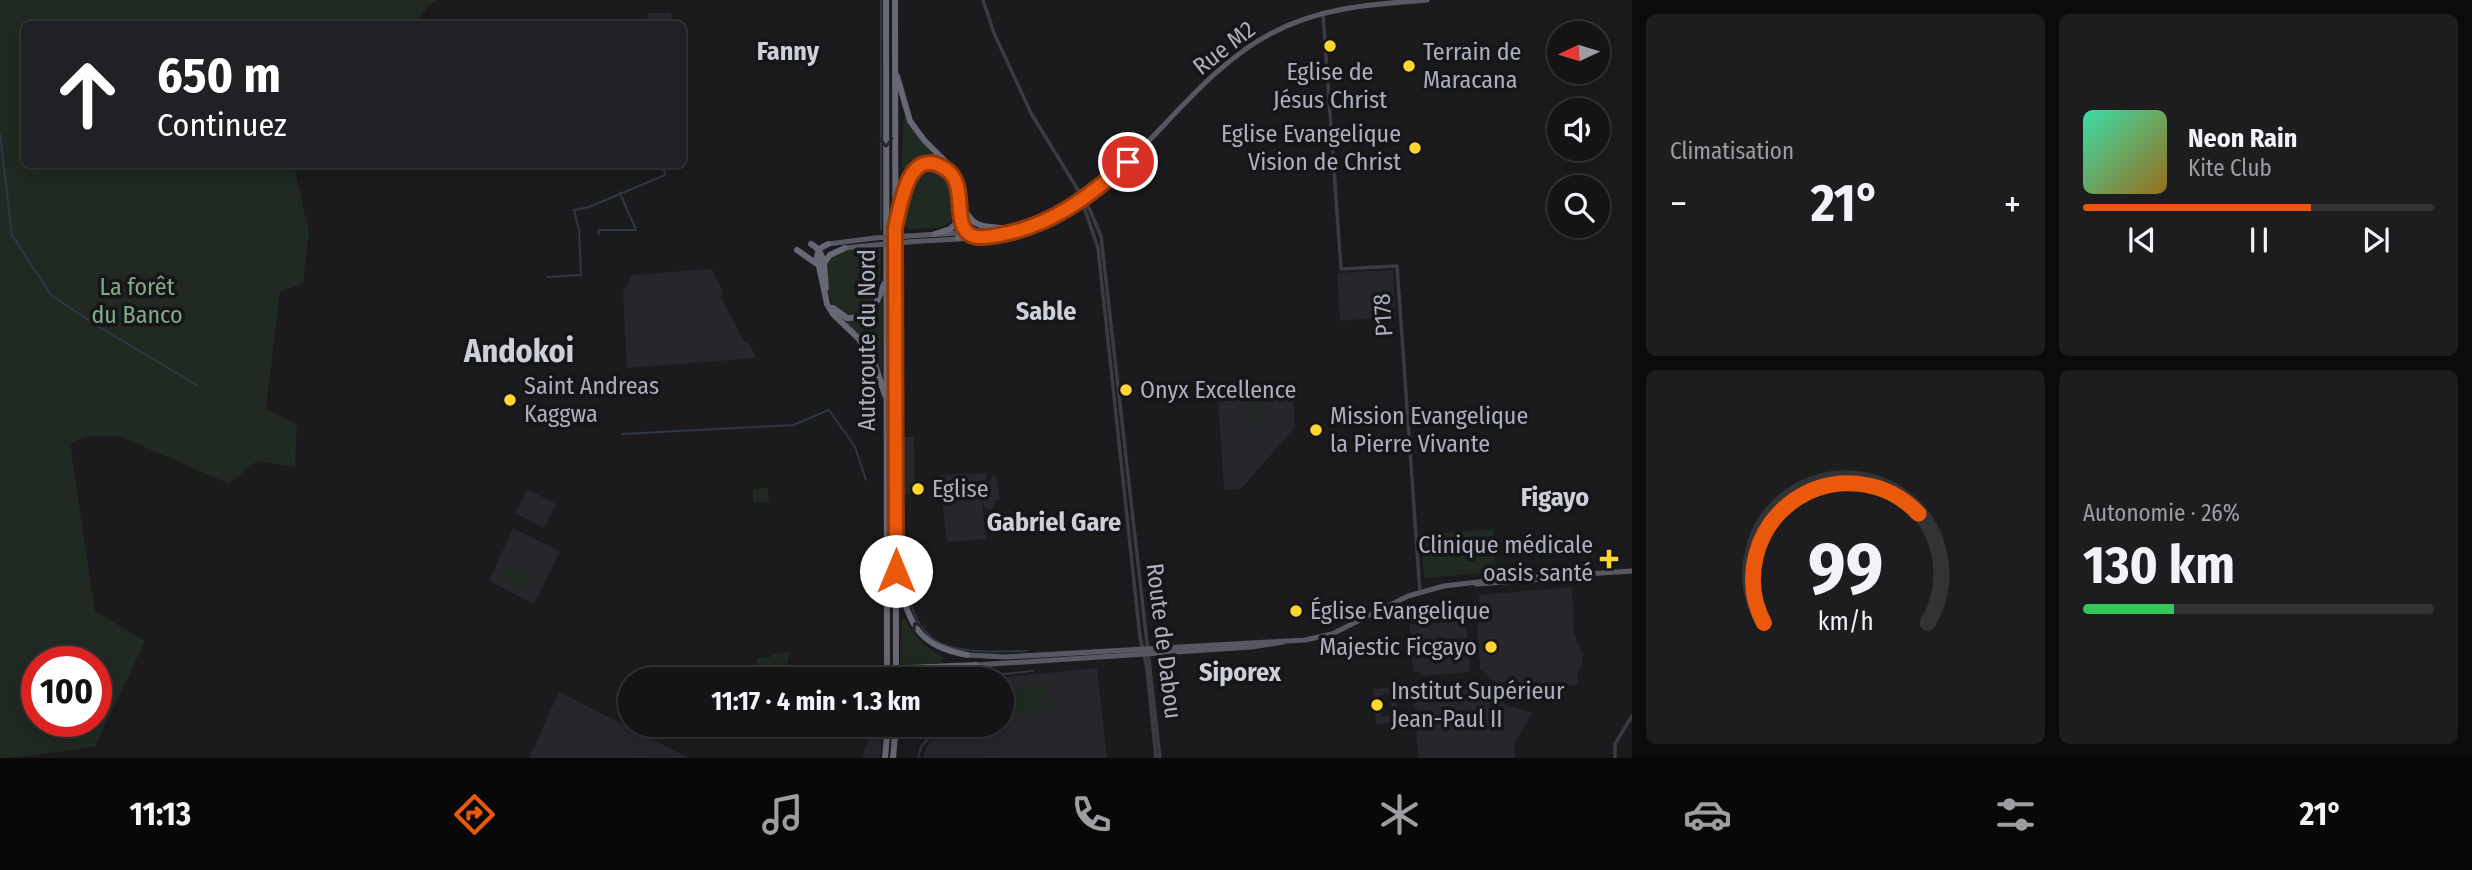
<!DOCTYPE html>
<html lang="fr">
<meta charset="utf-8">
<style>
:root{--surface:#141416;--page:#1d1d1f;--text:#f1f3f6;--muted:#9d9ea1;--line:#333335;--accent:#ea580c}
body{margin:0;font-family:"Fira Sans Condensed",sans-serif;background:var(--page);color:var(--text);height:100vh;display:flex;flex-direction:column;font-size:26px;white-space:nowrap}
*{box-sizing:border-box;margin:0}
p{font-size:23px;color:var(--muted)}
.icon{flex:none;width:38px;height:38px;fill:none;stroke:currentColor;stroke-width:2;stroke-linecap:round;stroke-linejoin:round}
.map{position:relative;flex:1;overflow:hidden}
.side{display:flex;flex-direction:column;gap:14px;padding:14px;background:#0b0b0c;width:840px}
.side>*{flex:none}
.hud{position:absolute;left:21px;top:21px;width:665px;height:147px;border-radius:10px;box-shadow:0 4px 18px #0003,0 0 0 2px var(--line);background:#202124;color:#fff;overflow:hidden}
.needle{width:46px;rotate:266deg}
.fabs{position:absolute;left:1547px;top:21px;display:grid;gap:14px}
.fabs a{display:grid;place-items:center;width:63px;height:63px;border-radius:50%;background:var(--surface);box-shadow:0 4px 18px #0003,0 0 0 2px var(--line);font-size:35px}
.speed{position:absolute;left:21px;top:646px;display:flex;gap:14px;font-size:35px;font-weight:700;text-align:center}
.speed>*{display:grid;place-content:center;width:91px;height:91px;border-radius:50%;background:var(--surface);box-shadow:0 4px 18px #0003,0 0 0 2px var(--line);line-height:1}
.speed .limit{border:10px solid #d22;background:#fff;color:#111}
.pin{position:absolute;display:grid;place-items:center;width:60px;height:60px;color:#fff;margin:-30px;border:4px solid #fff;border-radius:50%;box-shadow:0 2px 7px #0007}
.me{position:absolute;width:77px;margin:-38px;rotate:0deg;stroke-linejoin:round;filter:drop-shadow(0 0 5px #0008)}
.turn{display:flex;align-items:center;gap:24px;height:147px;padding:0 21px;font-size:32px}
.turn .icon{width:91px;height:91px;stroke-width:2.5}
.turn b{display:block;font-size:49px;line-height:60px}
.big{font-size:52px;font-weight:700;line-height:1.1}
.side .tile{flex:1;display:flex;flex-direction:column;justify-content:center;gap:10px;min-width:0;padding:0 24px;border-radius:10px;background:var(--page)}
.side .dial{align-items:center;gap:0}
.dial svg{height:182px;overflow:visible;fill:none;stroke:var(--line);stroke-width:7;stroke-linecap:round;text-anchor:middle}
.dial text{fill:var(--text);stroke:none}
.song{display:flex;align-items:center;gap:21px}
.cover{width:84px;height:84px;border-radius:10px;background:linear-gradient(135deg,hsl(160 70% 55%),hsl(40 70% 35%))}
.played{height:7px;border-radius:4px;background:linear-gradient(90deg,var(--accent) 65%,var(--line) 65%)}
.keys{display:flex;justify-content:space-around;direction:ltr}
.heat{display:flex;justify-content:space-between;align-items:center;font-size:38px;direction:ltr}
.charge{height:10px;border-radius:5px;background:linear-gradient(90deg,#34c759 26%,var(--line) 0)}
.side .tiles{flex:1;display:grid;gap:14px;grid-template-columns:repeat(2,1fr)}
.trip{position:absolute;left:618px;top:667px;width:396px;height:70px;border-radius:35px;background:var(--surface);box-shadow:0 4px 18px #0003,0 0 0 2px var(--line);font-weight:700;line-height:70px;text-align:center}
.dock{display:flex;height:112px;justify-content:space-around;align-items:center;background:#080809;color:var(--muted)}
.dock .icon{width:49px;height:49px}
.dock .selected{color:var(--accent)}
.dock b{font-size:32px;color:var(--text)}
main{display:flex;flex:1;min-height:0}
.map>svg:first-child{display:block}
.built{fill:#27262a;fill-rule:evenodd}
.green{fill:#202922;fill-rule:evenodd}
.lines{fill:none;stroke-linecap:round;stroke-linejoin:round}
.stream{stroke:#2f3743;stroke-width:2}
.minor{stroke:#3b3b42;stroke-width:3.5}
.major{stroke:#575862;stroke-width:5}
.highway{stroke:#676874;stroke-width:6}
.major-bridge{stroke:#575862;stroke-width:5}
.highway-bridge{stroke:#676874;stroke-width:6}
.oneway{stroke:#26262a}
.route-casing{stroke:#983908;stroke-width:18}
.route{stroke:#ea580c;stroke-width:12}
.poi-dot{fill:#ffd630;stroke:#161518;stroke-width:2.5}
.labels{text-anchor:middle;stroke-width:7;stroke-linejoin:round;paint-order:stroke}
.street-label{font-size:24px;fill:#acafbd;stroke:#161518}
.poi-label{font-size:24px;fill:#acafbd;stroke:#161518;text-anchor:start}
.park-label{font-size:24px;fill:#82aa8a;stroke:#161518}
.neighbourhood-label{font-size:26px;font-weight:bold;fill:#cdcfd9;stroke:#161518}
.district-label{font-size:32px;font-weight:bold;fill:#cdcfd9;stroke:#161518}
</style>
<main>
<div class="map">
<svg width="1632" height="758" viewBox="0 0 1632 758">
<rect width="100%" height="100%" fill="#1b1a1d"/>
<!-- built -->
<g class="built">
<path d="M647,13H671V20L668,24H647Z"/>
<path d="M712,269L723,292L721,297L744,341L748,342L757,358L627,368L623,293L632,275Z"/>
<path d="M1393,270L1396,316L1340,321L1337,273Z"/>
<path d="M1293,393L1295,427L1242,488L1224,490L1218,398Z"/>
<path d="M902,437H914L915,493L903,495Z"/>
<path d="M987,473L986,481H991L992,475H996L1000,500H995L994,508L987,511L982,502L986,539L947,542L939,475Z"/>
<path d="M527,489L556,504L544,528L515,513Z"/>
<path d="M513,528L560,551L534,604L489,581Z"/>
<path d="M1572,587L1574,633L1583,655L1582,666L1577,673L1578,685L1505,690L1480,669L1477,623L1480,620L1479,595Z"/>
<path d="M1466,621L1470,667L1468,672L1421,676L1420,671L1413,672L1409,624L1426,625L1427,623Z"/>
<path d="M1097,668L1107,758H923L926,747L945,725L1001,724V679H987Z"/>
<path d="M1476,684L1487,698L1503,699L1504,705L1531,712V715L1514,744L1516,758H1418L1414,687Z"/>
<path d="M1396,687L1398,722L1376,724L1373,689ZM1390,694L1392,715L1382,717L1379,695Z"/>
<path d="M559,692L690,758H529Z"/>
<path d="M877,725H884L880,758H862L864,748Z"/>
</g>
<!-- green -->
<g class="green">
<path d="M0,0H437L428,6L416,24H24V164L294,165L309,233L303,283L280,292L266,409L297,424L295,467L257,461L229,484L120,436H88L70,443L95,611L145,641L95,747L11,758H0ZM37,662H96V721H37Z"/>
<path d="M904,116L922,140L942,162L920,161L911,167L901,169Z"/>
<path d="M934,166C940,169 948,172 952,178C960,189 962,215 949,223C937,231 918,228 905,229C904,202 901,193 917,170Z"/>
<path d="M881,249C880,276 883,306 853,316C827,310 824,286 826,262C839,247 862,250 881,249Z"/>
<path d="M882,298V374C873,352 862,338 844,321C864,322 874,315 882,298Z"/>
<path d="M1262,402L1263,424L1251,425L1250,403Z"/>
<path d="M768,488L769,502H753V489Z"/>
<path d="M1493,529L1496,572L1424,578L1421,535Z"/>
<path d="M507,565L533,577L528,589L501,577Z"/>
<path d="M905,619C913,637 926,647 942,657V663L900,666L902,620Z"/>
<path d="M790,652L787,665H808L809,679H758L757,658L771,657V654Z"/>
<path d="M1050,685L1052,711L1002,715L1001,689Z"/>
</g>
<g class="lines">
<!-- stream -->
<g class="stream">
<path d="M0,134L12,235L51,295L99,327L197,385"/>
<path d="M881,230V0"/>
<path d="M599,234V230H636L620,193"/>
<path d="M547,277L581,275L579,230L574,210L589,207L665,175L663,164"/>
<path d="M622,434L793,425L829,410L855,447L866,480"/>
<path d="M904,557C910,651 941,654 1027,651"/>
<path d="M982,679L986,676L1033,671"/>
<path d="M918,758L921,747L940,724"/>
</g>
<!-- minor -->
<g class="minor">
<path d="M983,0L994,33L1031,113L1089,208L1101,236L1160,758"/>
<path d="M1323,14L1341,269L1397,266L1420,592"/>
<path d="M1082,201L1098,248L1140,637L1147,668L1156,758"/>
<path d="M1615,758V744L1632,716"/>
</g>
<!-- major -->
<g class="major">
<path d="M907,236C945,233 984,234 1020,224C1042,218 1059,204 1080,200"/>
<path d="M908,242C953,238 1002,241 1044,222C1137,181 1184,79 1272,33C1321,7 1373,4 1427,0"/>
<path d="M828,244L875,238"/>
<path d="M845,248L875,245"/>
<path d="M1476,584L1561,578"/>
<path d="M967,655L1005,657L1305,640L1332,634L1408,596L1444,586L1495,580L1632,571"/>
<path d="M976,665L1252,647L1283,642"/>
</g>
<!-- highway -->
<g class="highway">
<path d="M886,0L887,679"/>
<path d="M895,0L896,679"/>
<path d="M897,76L910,121L924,140L951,167L960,181L967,227L966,232L958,238"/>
<path d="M959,193C961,211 958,227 974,237"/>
<path d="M968,215C975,228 991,227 1004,228"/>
<path d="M898,216C902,197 903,167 928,165C939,164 947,169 954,177"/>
<path d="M935,234L950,229L961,219"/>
<path d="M811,244C827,252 824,272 826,288"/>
<path d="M828,244L819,249L817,257L827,304L833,314L858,338L872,356L885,395"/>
<path d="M797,250L817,264"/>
<path d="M824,263L830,255L845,248"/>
<path d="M833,308L847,318C869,319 878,304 884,284"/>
<path d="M898,580C911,626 917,645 967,655"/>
<path d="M907,668L976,665"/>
<path d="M840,679L851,674L873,670"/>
<path d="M938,679L969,667"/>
<path d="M838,724L853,730L870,724"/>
<path d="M898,736L902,724"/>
<path d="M885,758L888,724"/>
<path d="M893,758L896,724"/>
</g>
<!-- major-bridge -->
<g class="major-bridge">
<path d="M875,238L907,236"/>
<path d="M875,245L908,242"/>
</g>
<!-- highway-bridge -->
<path class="highway-bridge" d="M873,670L907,668"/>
</g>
<!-- one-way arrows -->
<defs><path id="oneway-chevron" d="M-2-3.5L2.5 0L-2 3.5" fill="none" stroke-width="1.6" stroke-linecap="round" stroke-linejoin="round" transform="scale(1.75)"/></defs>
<g class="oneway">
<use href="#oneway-chevron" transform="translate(886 142) rotate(90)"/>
<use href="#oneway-chevron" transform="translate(917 627) rotate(-124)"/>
</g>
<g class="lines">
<defs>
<path id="route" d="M896,571L895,228C901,205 908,142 947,170C969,186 950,228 973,236C980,239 992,236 999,235C1051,226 1090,196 1128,162"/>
</defs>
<!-- route casing -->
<use href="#route" class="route-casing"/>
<!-- route -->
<use href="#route" class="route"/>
</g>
<!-- markers -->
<g class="poi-dot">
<circle cx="1330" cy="46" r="7"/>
<circle cx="1409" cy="66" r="7"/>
<circle cx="1415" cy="148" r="7"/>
<circle cx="1126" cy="390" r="7"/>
<circle cx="510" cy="400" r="7"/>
<circle cx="1316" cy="430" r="7"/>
<circle cx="918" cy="489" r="7"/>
<path d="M1605.5 548.5h7v7h7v7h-7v7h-7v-7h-7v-7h7z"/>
<circle cx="1296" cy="611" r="7"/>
<circle cx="1491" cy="647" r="7"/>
<circle cx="1377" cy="705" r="7"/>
</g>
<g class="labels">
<!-- street labels -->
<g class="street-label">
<text transform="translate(1224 48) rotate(-38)" y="8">Rue M2</text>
<text transform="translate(1383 315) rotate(-94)" y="8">P178</text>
<text transform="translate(867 340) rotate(-90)" y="8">Autoroute du Nord</text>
<text transform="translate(1164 641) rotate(83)" y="8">Route de Dabou</text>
</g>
<!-- poi labels -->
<g class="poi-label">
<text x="1423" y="60">Terrain de<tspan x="1423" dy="28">Maracana</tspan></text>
<text x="1330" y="80" text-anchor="middle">Eglise de<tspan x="1330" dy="28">Jésus Christ</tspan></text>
<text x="1401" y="142" text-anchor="end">Eglise Evangelique<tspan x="1401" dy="28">Vision de Christ</tspan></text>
<text x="524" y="394">Saint Andreas<tspan x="524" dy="28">Kaggwa</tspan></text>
<text x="1140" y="398">Onyx Excellence</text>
<text x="1330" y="424">Mission Evangelique<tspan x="1330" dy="28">la Pierre Vivante</tspan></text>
<text x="932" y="497">Eglise</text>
<text x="1593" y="553" text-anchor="end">Clinique médicale<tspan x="1593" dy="28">oasis santé</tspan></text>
<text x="1310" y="619">Église Evangelique</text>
<text x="1477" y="655" text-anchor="end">Majestic Ficgayo</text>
<text x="1391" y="699">Institut Supérieur<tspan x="1391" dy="28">Jean-Paul II</tspan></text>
</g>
<!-- park labels -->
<g class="park-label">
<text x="137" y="295">La forêt<tspan x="137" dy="28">du Banco</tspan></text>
</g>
<!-- neighbourhood labels -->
<g class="neighbourhood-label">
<text x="788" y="60">Fanny</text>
<text x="1046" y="320">Sable</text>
<text x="1555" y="506">Figayo</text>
<text x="1054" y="531">Gabriel Gare</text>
<text x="1240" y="681">Siporex</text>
</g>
<!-- district labels -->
<g class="district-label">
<text x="519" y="362">Andokoi</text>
</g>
</g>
</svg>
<div class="fabs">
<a><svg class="needle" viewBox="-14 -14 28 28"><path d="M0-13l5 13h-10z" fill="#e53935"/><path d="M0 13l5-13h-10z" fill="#9d9ea1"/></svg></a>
<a><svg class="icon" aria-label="sound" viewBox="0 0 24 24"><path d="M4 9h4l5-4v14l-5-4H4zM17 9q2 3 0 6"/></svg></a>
<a><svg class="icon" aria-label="search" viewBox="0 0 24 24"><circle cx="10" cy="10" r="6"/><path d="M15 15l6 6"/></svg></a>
</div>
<div class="speed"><div class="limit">100</div></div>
<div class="pin" style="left:1128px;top:162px;background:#d93025"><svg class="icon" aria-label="arrive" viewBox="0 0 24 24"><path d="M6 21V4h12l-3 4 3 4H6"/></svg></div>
<svg class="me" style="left:896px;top:571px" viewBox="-20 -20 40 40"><circle r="19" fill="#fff"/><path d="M0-13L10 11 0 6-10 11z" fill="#ea580c"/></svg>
<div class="trip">11:17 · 4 min · 1.3 km</div>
<div class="hud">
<div class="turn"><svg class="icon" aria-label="ahead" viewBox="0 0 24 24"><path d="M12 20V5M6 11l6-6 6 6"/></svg><div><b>650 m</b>Continuez</div></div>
</div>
</div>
<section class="side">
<div class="tiles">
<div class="tile"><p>Climatisation</p>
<div class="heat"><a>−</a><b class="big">21°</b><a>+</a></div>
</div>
<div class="tile">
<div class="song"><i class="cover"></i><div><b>Neon Rain</b><p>Kite Club</p></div></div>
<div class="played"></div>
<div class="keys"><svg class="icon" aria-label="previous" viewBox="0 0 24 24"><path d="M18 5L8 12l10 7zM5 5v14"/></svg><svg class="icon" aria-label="pause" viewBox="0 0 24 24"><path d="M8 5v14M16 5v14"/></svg><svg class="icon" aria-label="next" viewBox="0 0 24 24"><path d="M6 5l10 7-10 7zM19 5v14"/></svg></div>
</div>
<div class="tile dial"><svg viewBox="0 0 100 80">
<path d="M14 69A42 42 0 1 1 86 69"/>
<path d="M14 69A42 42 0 0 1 82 21" stroke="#ea580c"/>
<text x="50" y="56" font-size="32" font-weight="700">99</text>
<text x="50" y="72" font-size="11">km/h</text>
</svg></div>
<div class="tile"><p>Autonomie · 26%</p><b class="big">130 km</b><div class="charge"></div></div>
</div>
</section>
</main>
<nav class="dock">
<b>11:13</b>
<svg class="icon selected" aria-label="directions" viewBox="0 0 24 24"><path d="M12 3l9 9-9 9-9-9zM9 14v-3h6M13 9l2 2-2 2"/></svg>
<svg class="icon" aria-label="music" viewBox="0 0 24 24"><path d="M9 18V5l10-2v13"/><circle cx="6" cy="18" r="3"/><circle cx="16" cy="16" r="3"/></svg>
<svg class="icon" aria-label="phone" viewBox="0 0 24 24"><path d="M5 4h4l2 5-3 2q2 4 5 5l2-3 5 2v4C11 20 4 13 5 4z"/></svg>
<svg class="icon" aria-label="climate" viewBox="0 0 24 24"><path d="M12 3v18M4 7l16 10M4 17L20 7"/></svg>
<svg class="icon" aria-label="car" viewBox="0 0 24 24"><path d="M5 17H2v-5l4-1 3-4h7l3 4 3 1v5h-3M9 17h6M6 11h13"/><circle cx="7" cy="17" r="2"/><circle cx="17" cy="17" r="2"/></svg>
<svg class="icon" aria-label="filters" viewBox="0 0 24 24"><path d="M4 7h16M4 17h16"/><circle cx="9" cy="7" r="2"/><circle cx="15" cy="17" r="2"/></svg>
<b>21°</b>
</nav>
